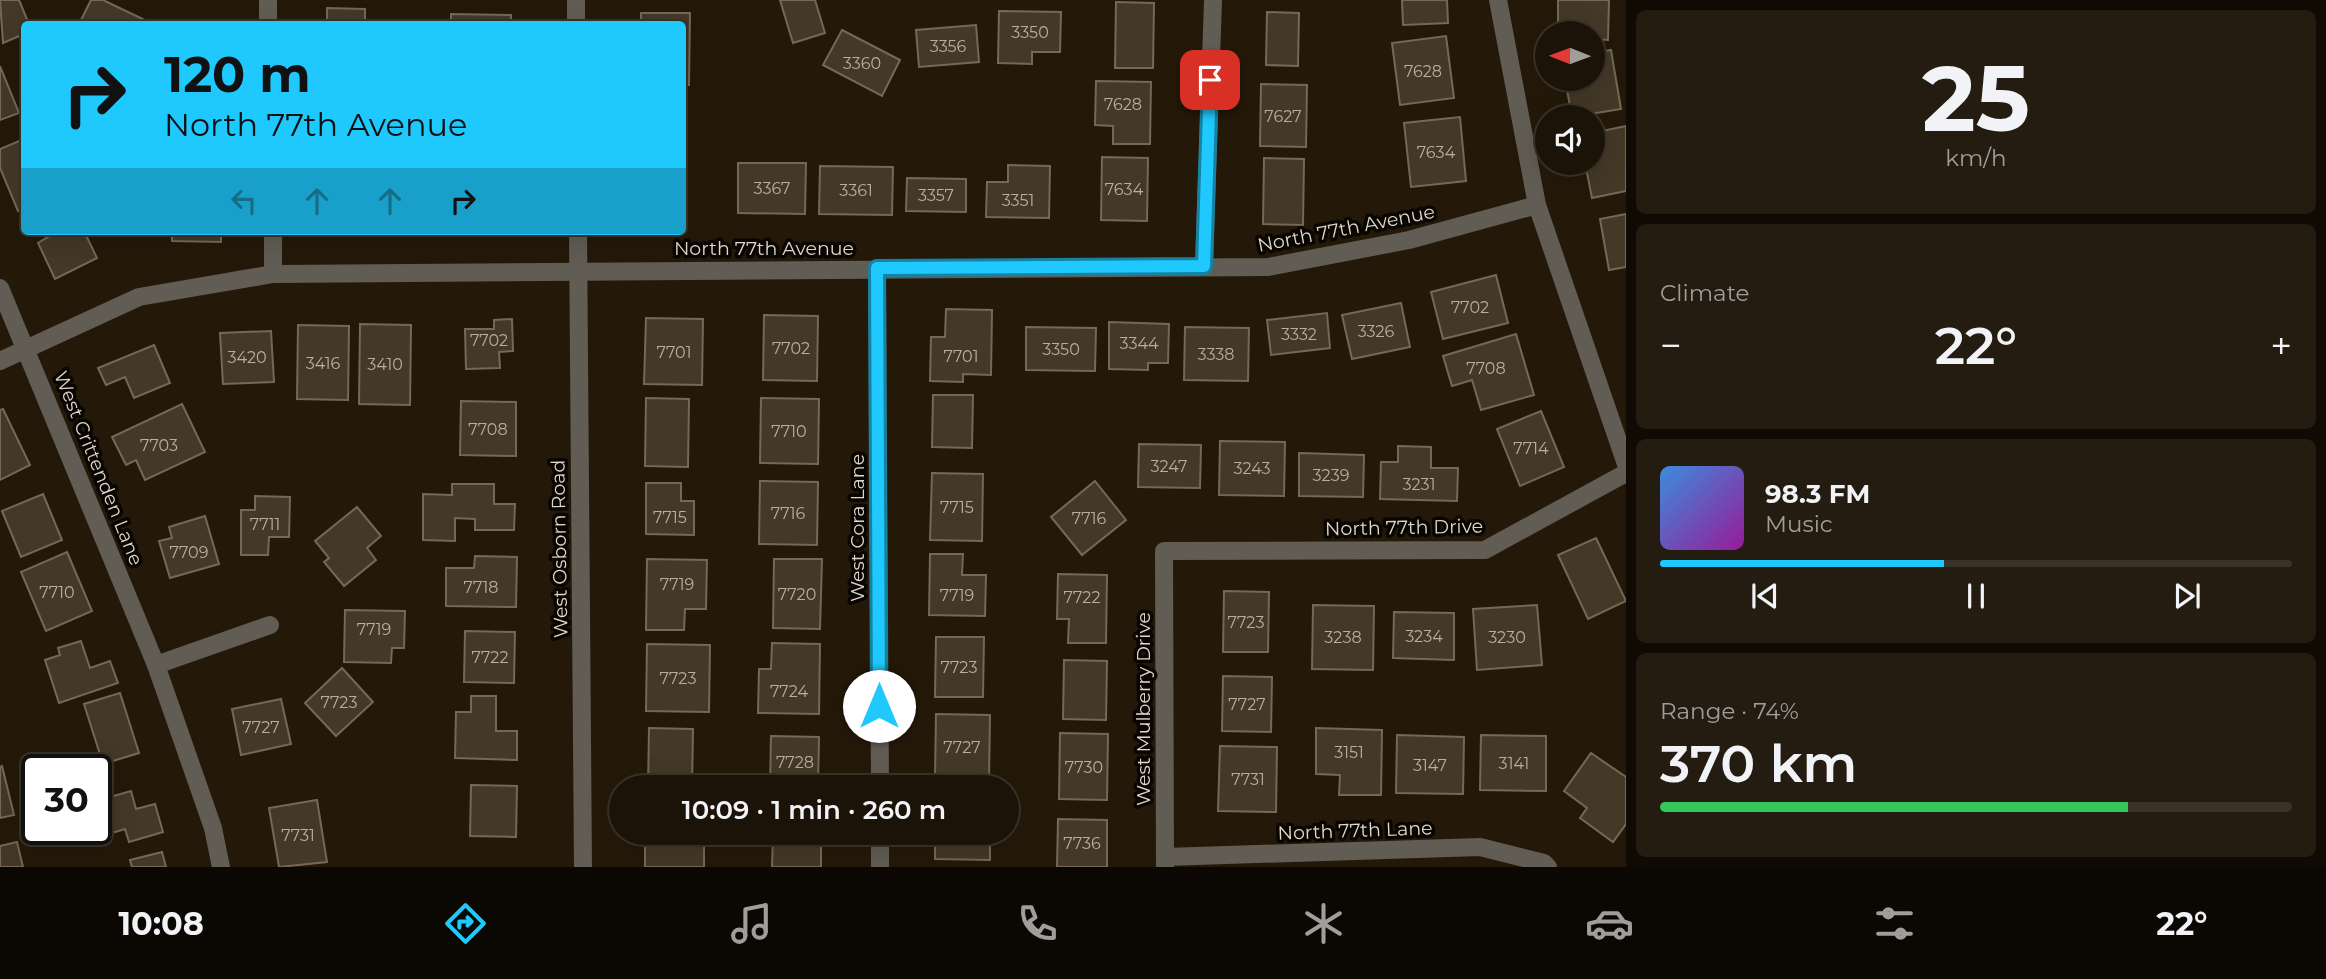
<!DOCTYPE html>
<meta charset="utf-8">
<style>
:root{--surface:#1b1307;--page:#241c11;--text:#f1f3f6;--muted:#a09e9b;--line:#393228;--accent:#20c9fd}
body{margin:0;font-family:Montserrat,sans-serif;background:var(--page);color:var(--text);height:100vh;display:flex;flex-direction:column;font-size:26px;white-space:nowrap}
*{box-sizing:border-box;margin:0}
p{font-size:23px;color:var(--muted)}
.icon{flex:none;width:38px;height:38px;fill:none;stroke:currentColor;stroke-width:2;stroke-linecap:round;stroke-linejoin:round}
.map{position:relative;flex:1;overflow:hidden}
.drawer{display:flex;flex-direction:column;gap:10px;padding:10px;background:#0f0a04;width:700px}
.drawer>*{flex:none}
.banner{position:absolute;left:21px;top:21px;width:665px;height:214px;border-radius:7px;box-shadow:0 7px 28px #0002,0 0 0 2px var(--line);background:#20c9fd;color:#111;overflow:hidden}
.needle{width:46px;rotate:271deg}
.tools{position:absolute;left:1535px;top:21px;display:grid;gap:14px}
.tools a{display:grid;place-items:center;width:70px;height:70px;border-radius:50%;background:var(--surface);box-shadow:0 7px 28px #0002,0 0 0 2px var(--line);font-size:35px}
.speed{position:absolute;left:21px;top:754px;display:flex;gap:14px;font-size:35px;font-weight:700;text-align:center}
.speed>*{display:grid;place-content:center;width:91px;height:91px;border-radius:50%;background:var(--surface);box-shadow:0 7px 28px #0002,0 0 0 2px var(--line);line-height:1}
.speed .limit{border:4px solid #111;border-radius:10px;background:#fff;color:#111}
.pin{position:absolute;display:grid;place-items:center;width:60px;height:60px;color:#fff;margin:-30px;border-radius:14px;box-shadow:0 4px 10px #0006}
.me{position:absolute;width:77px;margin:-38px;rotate:0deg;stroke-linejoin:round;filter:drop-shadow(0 0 5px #0008)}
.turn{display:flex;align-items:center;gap:24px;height:147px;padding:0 28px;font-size:32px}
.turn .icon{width:91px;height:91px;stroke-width:2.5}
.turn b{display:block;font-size:49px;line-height:60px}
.lanes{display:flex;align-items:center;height:66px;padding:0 28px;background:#0003;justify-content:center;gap:35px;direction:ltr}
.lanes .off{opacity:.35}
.big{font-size:52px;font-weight:600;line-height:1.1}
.drawer .widget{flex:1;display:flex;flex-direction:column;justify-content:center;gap:10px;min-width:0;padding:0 24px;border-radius:10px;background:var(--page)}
.drawer .dial{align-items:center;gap:0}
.dial b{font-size:91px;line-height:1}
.song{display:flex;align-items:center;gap:21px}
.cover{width:84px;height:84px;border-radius:10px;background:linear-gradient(135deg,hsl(210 70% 55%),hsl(300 70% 35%))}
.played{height:7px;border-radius:4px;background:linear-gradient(90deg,var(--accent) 45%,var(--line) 45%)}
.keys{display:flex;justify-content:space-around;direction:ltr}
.heat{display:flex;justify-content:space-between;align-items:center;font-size:38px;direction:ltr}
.charge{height:10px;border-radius:5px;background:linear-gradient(90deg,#34c759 74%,var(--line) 0)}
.trip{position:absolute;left:609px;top:775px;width:410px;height:70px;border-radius:35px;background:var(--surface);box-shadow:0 7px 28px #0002,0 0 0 2px var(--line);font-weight:600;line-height:70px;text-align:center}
.dock{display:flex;height:112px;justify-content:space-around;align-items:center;background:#0b0803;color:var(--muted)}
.dock .icon{width:49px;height:49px}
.dock .active{color:var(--accent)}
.dock b{font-size:32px;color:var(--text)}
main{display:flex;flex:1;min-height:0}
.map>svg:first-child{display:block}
.building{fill:#443827;stroke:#756856;stroke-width:2}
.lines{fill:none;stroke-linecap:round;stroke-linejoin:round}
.minor{stroke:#615c54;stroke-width:18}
.tertiary{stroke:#615c54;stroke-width:18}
.route-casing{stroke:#1583a4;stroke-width:18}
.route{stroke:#20c9fd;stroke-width:12}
.labels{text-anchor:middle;stroke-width:7;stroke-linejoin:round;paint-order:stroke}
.number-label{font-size:16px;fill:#b8aea3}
.street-label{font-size:19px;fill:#ded6cc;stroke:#090602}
</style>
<main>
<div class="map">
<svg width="1626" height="867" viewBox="0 0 1626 867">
<rect width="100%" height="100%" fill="#241909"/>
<!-- building -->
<g class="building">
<path d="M0,0H19L29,24H24V34L3,43Z"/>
<path d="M91,0H103L151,23L79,24Z"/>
<path d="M780,0H815L825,33L793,43Z"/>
<path d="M1402,0H1447L1448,23L1403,25Z"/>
<path d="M1558,0H1609L1608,40L1592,39V33H1558Z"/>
<path d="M1116,2L1154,3L1153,68H1115Z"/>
<path d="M327,8L365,9V24H327Z"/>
<path d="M999,11L1061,12L1060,52H1032V64L998,63Z"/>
<path d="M1267,12L1299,13L1298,66L1266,65Z"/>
<path d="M641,13H690L689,85H682V24H641Z"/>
<path d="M451,14L511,15V24H451Z"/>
<path d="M184,20L236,21V24H184Z"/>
<path d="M976,25L979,62L919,67L916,30Z"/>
<path d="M842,30L900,60L882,96L823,65Z"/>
<path d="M1446,36L1454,98L1400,105L1392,43Z"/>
<path d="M1611,50L1621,109L1572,117L1565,79H1592V53Z"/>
<path d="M0,66L19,113L0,120Z"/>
<path d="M1096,81L1151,82L1150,144H1113V126L1095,125Z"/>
<path d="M1261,84L1307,85L1306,147L1260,146Z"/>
<path d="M1460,117L1466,181L1411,187L1404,123Z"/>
<path d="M1626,126V191L1592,198L1585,163H1592V133Z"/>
<path d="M24,139V209L18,211L0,168V149Z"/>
<path d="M1102,157L1148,158L1147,221L1101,220Z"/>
<path d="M1264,158L1304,159L1303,225L1263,224Z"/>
<path d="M738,163H806L805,214L738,213Z"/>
<path d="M1008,165L1050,166L1049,218L986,217L987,182H1008Z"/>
<path d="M820,166L893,167L892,215L819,214Z"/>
<rect x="682" y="170" width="5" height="43"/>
<path d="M907,178L966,179V212L906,211Z"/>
<path d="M1626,214V267L1609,270L1600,219Z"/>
<path d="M58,231H84L97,258L55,279L38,243Z"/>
<path d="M172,231H221V242L172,241Z"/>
<rect x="637" y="231" width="38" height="2"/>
<path d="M1496,275L1508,323L1443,339L1431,292Z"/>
<path d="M1401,303L1410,347L1352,359L1342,315Z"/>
<path d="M946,309L992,310L991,375L963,374V382L930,381L931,337H945Z"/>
<path d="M1327,313L1330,348L1271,355L1267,320Z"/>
<path d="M764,315L818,316L817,381L763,380Z"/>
<path d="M646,318L703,319L702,385L644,384Z"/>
<path d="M512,319L513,351L499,352L500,368L466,369L465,329H494V320Z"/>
<path d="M1109,322L1169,324L1168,363H1148V370L1109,369Z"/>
<path d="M360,324L411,325L410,405L359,404Z"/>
<path d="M298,325L349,326L348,400L297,399Z"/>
<path d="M1026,327L1096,328L1095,371L1026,370Z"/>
<path d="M1185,327L1249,328L1248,381L1184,380Z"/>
<path d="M271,331L274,382L223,384L220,333Z"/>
<path d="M1516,334L1534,395L1481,410L1472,380L1452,386L1443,356Z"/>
<path d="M154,345L170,383L134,398L125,377L106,385L98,368Z"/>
<path d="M933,395H973L972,448L932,447Z"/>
<path d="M646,398L689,399L688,467L645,466Z"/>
<path d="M761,398L819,399L818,464L760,463Z"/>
<path d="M461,401L516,402V456L460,455Z"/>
<path d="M182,404L205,452L145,480L136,460L126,465L112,437Z"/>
<path d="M3,409L30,465L0,480V410Z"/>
<path d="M1541,411L1564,467L1520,486L1497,429Z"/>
<path d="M1220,441L1285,442L1284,496L1219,495Z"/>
<path d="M1139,444L1201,445L1200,488L1138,487Z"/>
<path d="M1398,446L1431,447V468H1458L1457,501L1380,499L1381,462H1398Z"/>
<path d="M1299,453L1364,455L1363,497L1299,496Z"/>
<path d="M932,473L983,474L982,541L930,540Z"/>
<path d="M760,481L818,482L817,545L759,544Z"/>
<path d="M1095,481L1126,520L1082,555L1051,517Z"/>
<path d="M646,483H681V501H694V535L646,534Z"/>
<path d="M452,484H494V504H515L514,530H475V519L455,518V541L423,540V494L452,495Z"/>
<path d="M43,494L62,540L21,557L2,511Z"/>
<path d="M255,496L290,497L289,537H269L268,555H241V510H255Z"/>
<path d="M357,507L381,536L367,548L376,560L344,586L324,562L329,558L315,541Z"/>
<path d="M205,516L219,564L170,578L159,541L172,538L169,527Z"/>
<path d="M1596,538L1626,601L1588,619L1558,555Z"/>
<path d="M67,552L92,611L46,631L21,572Z"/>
<path d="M930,554H963L962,575H986L985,616L929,615Z"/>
<path d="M475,556L517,557L516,607L446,606V568H474Z"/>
<path d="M647,559L707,560L706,609H685L684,630H646Z"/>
<path d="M774,559H822L820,629L773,628Z"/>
<path d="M1058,574L1107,575L1106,643H1068L1069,619H1057Z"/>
<path d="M1224,591L1269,592L1268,652H1223Z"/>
<path d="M1313,605L1374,606L1373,670L1312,669Z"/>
<path d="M1537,605L1542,665L1477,670L1473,609Z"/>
<path d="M345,610L405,611L404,648H392L391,663L344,662Z"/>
<path d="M1394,612L1454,613V660L1393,658Z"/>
<path d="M465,631L515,632L514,683L464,682Z"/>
<path d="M936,637H984L983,697H935Z"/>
<path d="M81,641L90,668L110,661L118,683L59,703L45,660L60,655L58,648Z"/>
<path d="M772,643L820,644L819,714L758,713L759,669H771Z"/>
<path d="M647,644L710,645L709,712L646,711Z"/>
<path d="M1064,660L1107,661L1106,720L1063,719Z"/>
<path d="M342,668L373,702L336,736L305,703Z"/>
<path d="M1223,676L1272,677L1271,732L1222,731Z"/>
<path d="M120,693L139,753L103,764L84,704Z"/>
<path d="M471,696H496V731H517V760L455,758L456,712H471Z"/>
<path d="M281,699L291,744L241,755L232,709Z"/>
<path d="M936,714L990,715L989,779L935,778Z"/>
<path d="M649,728L693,729L692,788H648Z"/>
<path d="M1316,728L1382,730L1381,795H1339L1340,775L1316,774Z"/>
<path d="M1060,733L1108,734L1107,800L1059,799Z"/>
<path d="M1397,735L1464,737L1463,794L1396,793Z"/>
<path d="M1481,735L1546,736V791L1480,790Z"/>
<path d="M771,736L819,737L818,788H770Z"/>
<path d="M1220,746L1277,747L1276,812L1218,811Z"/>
<path d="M1591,753L1626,777V824L1613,842L1580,818L1587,808L1564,791Z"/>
<path d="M2,766L14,815L0,818V767Z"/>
<path d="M471,785L517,786L516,837L470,836Z"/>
<path d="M131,791L136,809L155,804L163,832L129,842L125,829L102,836L96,817V801Z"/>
<path d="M317,800L327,862L279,867L269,808Z"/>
<path d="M1058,819L1107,820V867H1057Z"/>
<rect x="645" y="833" width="59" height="34"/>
<path d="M773,833H821V867H772Z"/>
<path d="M935,833H990V860L935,859Z"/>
<path d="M17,842L23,867H0V846Z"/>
<path d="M162,852L166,867H132L130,860Z"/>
</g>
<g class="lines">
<!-- minor -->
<g class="minor">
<path d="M268,0V24"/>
<path d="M1498,0L1537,205L1626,464"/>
<path d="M273,231V274"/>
<path d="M1204,266L1213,0"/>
<path d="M877,268L880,788"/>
<path d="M0,288L156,665L213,828L221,867"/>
<path d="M0,361L139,297L273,274L1268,267L1409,240L1537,205"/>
<path d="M156,665L270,625"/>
<path d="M880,833V867"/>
<path d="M1165,857L1480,847L1544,863L1548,867"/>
<path d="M1165,867L1164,551L1485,550L1626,473"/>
</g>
<!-- tertiary -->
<g class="tertiary">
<path d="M576,0V24"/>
<path d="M578,231L583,867"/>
</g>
</g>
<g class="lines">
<defs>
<path id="route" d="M879,706L877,268L1204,266L1210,80"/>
</defs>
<!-- route casing -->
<use href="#route" class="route-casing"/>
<!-- route -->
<use href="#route" class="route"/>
</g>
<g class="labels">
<!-- number labels -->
<g class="number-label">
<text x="1030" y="38">3350</text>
<text x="948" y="52">3356</text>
<text x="862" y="69">3360</text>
<text x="1423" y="77">7628</text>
<text x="1123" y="110">7628</text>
<text x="1283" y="122">7627</text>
<text x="1436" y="158">7634</text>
<text x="772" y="194">3367</text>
<text x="1124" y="195">7634</text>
<text x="856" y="196">3361</text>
<text x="936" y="201">3357</text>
<text x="1018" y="206">3351</text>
<text x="1470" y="313">7702</text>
<text x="1376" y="337">3326</text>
<text x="1299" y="340">3332</text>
<text x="489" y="346">7702</text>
<text x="1139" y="349">3344</text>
<text x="791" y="354">7702</text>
<text x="1061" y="355">3350</text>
<text x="674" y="358">7701</text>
<text x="1216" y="360">3338</text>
<text x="961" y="362">7701</text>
<text x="247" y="363">3420</text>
<text x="323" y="369">3416</text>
<text x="385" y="370">3410</text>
<text x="1486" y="374">7708</text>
<text x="488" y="435">7708</text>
<text x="789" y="437">7710</text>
<text x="159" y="451">7703</text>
<text x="1531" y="454">7714</text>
<text x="1169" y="472">3247</text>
<text x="1252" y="474">3243</text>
<text x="1331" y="481">3239</text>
<text x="1419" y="490">3231</text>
<text x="957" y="513">7715</text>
<text x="788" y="519">7716</text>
<text x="670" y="523">7715</text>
<text x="1089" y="524">7716</text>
<text x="265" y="530">7711</text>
<text x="189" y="558">7709</text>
<text x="677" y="590">7719</text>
<text x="481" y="593">7718</text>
<text x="57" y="598">7710</text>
<text x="797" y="600">7720</text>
<text x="957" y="601">7719</text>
<text x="1082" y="603">7722</text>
<text x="1246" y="628">7723</text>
<text x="374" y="635">7719</text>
<text x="1424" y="642">3234</text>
<text x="1343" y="643">3238</text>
<text x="1507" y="643">3230</text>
<text x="490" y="663">7722</text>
<text x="959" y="673">7723</text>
<text x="678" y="684">7723</text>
<text x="789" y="697">7724</text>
<text x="339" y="708">7723</text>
<text x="1247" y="710">7727</text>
<text x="261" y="733">7727</text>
<text x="962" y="753">7727</text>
<text x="1349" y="758">3151</text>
<text x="795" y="768">7728</text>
<text x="1514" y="769">3141</text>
<text x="1430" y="771">3147</text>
<text x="1084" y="773">7730</text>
<text x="1248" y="785">7731</text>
<text x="298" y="841">7731</text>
<text x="1082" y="849">7736</text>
</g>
<!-- street labels -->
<g class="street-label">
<text transform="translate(1346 228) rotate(-11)" y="7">North 77th Avenue</text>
<text x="764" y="255">North 77th Avenue</text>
<text transform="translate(99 468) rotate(68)" y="7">West Crittenden Lane</text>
<text transform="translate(1404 527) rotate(-1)" y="7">North 77th Drive</text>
<text transform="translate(857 528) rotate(-90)" y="7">West Cora Lane</text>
<text transform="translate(559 549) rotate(-91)" y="7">West Osborn Road</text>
<text transform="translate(1143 709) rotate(-90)" y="7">West Mulberry Drive</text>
<text transform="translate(1355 830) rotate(-2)" y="7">North 77th Lane</text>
</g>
</g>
</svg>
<div class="tools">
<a><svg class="needle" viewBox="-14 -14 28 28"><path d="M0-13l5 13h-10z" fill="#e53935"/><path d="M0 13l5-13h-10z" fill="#a09e9b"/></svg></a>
<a><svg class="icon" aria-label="sound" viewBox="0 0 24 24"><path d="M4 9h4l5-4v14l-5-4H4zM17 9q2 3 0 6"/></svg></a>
</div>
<div class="speed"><div class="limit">30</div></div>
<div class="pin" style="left:1210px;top:80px;background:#d93025"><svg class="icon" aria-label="arrive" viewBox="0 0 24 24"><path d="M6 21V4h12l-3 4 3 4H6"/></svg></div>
<svg class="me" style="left:879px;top:706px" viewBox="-20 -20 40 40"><circle r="19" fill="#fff"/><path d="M0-13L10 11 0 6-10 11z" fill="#20c9fd"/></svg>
<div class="trip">10:09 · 1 min · 260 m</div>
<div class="banner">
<div class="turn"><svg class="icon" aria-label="right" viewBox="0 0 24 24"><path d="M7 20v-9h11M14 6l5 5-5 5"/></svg><div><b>120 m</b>North 77th Avenue</div></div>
<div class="lanes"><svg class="icon off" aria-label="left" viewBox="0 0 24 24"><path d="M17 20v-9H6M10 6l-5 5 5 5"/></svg><svg class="icon off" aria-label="ahead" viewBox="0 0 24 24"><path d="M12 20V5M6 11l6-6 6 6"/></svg><svg class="icon off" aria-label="ahead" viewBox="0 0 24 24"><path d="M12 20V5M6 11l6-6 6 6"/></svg><svg class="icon" aria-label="right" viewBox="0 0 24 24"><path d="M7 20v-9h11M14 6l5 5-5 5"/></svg></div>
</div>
</div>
<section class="drawer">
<div class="widget dial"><b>25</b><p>km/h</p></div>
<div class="widget"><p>Climate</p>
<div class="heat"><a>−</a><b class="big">22°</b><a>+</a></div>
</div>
<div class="widget">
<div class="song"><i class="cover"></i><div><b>98.3 FM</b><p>Music</p></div></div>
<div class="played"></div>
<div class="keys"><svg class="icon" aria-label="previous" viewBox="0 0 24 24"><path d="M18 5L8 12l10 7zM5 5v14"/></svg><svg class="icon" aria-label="pause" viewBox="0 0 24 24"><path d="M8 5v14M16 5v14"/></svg><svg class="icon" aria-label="next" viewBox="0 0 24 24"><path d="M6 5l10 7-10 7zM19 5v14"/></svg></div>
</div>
<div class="widget"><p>Range · 74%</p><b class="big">370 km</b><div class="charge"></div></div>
</section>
</main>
<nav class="dock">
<b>10:08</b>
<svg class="icon active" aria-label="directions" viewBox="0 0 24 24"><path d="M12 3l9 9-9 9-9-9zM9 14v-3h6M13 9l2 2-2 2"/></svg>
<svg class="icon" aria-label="music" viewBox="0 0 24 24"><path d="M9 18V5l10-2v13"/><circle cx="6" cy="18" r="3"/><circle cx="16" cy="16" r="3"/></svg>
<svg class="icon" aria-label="phone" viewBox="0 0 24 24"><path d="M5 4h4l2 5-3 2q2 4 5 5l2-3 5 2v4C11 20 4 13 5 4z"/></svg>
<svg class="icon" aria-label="climate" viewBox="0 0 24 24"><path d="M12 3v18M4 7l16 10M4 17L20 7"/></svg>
<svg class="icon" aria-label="car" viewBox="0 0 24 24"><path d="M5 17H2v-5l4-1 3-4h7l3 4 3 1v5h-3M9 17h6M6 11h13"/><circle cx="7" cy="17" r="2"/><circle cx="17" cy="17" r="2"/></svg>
<svg class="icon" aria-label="filters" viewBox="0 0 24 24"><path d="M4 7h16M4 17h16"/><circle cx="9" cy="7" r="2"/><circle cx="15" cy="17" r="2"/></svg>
<b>22°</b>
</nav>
